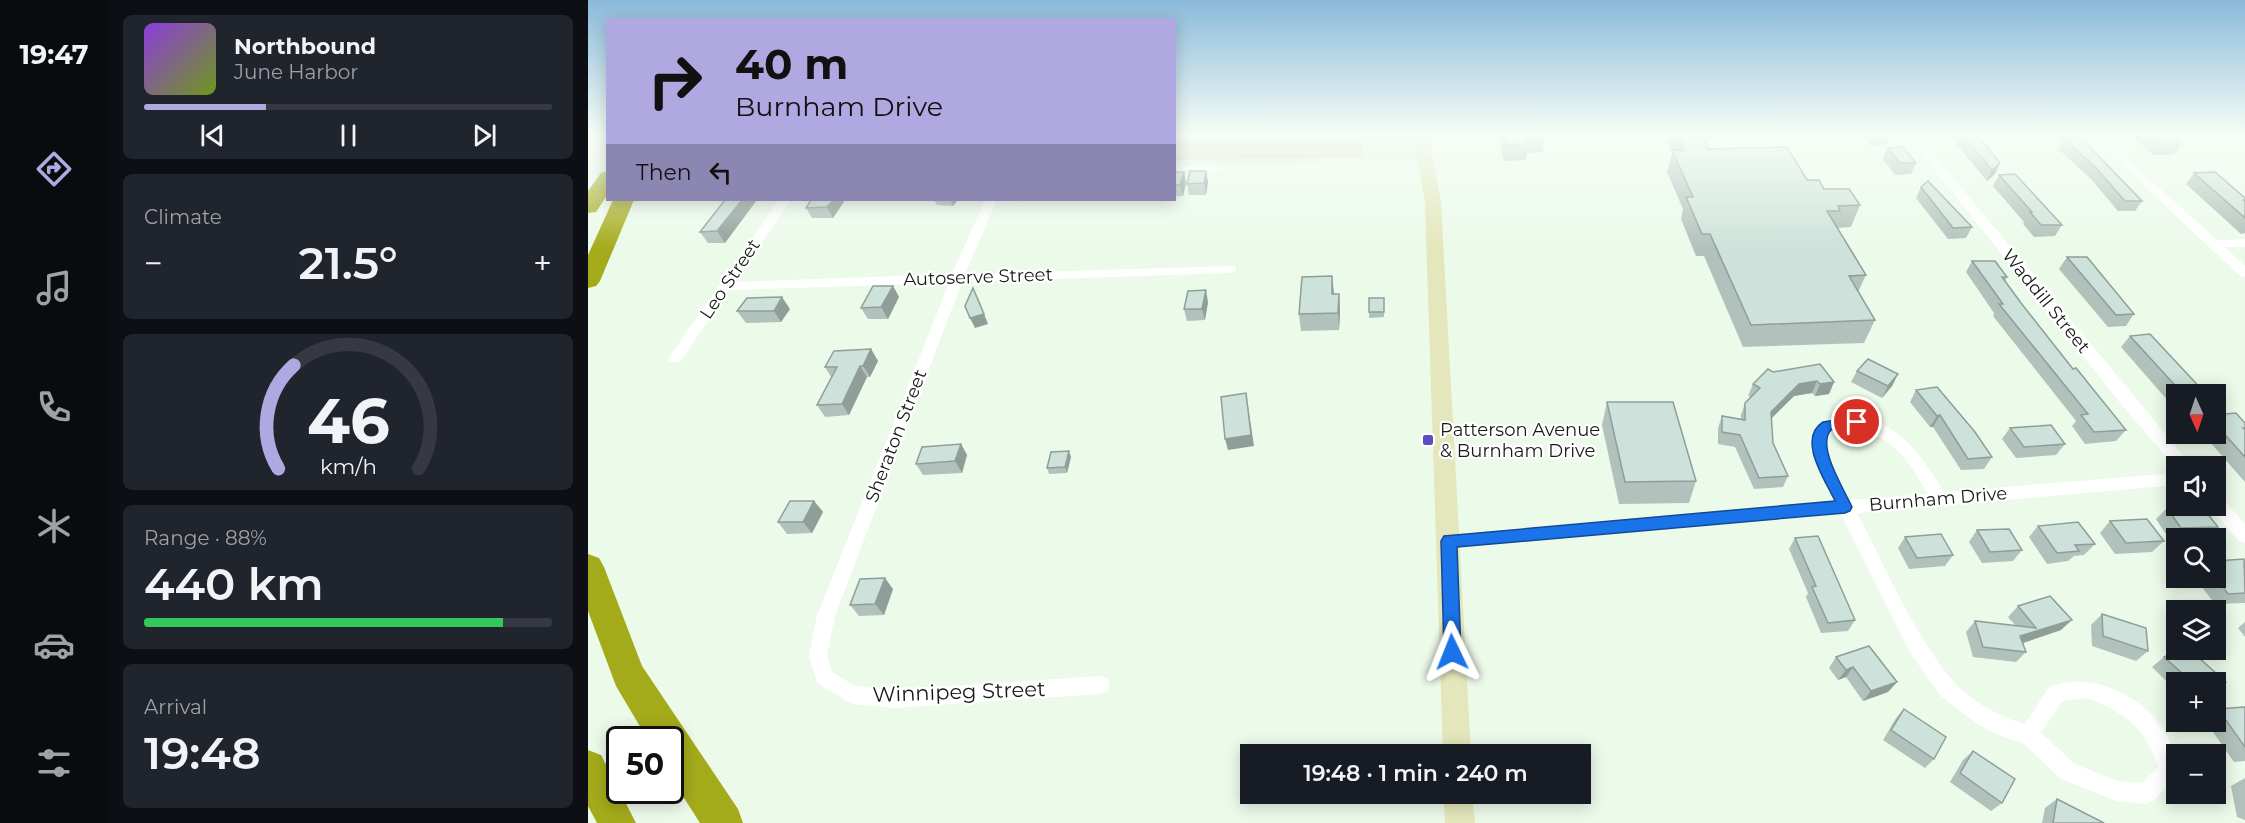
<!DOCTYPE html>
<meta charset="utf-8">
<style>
:root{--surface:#171b24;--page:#20242c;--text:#f1f3f6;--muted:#9ea1a6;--line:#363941;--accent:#b0a8e0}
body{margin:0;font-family:Montserrat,sans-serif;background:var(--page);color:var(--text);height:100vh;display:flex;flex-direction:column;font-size:22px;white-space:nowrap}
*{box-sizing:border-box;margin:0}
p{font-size:20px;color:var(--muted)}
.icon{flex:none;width:33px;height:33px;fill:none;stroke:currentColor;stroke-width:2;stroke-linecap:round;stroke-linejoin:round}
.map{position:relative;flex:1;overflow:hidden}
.details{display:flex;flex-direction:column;gap:15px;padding:15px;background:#0d0f14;width:480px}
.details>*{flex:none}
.guide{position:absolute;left:18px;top:18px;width:570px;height:183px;border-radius:0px;box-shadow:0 3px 15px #0003;background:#b0a8e0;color:#111;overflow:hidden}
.needle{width:39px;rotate:177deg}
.controls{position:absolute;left:1578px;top:384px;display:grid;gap:12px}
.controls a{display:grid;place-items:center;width:60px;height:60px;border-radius:0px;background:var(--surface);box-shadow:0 3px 15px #0003;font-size:30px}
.speed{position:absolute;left:18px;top:726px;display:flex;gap:12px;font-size:30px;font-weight:700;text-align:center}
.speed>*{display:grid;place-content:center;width:78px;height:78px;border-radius:50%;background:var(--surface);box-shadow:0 3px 15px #0003;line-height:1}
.speed .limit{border:3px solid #111;border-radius:9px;background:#fff;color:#111}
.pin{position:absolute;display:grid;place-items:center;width:51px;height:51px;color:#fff;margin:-26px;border:3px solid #fff;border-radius:50%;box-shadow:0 2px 6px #0007}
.me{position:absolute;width:66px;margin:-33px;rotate:358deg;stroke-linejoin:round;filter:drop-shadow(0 0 4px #0008)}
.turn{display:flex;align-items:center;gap:21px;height:126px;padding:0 30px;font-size:27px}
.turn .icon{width:78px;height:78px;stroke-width:2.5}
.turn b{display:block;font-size:42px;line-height:51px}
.then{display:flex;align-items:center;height:57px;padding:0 30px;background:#0003;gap:12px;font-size:22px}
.big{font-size:45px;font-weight:600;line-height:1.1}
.details .widget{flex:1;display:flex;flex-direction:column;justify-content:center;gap:9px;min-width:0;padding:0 21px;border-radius:9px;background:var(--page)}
.details .dial{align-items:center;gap:0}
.dial svg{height:156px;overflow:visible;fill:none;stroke:var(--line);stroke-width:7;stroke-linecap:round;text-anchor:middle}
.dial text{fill:var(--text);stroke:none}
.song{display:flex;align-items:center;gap:18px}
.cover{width:72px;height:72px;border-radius:9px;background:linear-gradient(135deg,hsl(270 70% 55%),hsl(80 70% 35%))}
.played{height:6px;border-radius:3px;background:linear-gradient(90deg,var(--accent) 30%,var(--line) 30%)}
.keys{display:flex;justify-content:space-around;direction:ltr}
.heat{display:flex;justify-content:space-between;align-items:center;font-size:33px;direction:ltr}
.charge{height:9px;border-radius:4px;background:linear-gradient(90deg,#34c759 88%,var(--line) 0)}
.trip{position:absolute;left:652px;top:744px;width:351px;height:60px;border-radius:0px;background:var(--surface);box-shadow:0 3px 15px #0003;font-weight:600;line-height:60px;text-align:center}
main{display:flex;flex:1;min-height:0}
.tab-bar{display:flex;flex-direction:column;width:108px;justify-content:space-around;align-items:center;background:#090b0e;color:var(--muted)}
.tab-bar .icon{width:42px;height:42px}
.tab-bar .current{color:var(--accent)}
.tab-bar b{font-size:27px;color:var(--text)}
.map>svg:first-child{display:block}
.built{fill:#ddf1db}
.green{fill:#e0d3b7}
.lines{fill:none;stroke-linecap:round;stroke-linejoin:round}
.street{fill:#fff;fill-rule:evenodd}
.secondary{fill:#e4e6bb;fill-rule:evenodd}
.highway{fill:#a4ab1b;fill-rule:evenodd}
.wall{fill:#b0c2bb}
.shaded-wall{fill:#909e99}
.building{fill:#cde2da;stroke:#909e99;stroke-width:1.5}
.route{fill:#1a73e8;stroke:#114b97;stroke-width:1.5}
.poi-dot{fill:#604dc6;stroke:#fff;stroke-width:2}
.labels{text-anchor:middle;stroke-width:4.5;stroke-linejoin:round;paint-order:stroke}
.street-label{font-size:18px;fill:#171b16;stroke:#fff}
.poi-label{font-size:18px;fill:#171b16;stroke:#fff;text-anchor:start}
.near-street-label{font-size:21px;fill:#171b16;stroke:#fff}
</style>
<main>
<nav class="tab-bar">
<b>19:47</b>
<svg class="icon current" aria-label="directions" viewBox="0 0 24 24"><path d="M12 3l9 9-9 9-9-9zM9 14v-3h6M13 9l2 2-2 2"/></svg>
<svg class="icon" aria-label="music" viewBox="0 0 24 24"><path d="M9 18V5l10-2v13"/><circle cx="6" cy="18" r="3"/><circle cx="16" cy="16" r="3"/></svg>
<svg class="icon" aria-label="phone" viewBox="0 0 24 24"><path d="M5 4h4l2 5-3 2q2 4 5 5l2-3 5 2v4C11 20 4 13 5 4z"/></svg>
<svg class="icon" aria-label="climate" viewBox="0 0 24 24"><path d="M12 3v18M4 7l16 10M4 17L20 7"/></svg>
<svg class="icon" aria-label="car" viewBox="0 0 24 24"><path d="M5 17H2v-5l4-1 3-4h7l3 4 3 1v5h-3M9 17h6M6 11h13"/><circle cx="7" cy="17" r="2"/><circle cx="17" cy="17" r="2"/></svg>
<svg class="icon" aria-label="filters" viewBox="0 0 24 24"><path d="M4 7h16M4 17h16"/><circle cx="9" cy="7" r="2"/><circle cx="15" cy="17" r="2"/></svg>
</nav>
<section class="details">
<div class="widget">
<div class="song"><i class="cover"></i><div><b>Northbound</b><p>June Harbor</p></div></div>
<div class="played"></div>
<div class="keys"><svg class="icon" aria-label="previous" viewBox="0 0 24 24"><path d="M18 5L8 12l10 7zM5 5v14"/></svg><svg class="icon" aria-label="pause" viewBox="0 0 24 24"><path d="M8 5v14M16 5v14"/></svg><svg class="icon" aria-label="next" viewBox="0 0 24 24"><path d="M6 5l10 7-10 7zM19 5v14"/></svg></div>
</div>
<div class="widget"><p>Climate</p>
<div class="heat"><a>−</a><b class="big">21.5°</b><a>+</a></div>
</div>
<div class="widget dial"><svg viewBox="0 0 100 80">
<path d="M14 69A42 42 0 1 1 86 69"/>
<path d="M14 69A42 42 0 0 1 22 16" stroke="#b0a8e0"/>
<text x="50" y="56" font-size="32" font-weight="700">46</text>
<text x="50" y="72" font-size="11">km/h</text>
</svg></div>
<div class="widget"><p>Range · 88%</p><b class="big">440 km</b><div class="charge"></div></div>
<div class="widget"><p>Arrival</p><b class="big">19:48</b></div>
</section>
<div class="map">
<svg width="1657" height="823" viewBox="0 0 1657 823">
<rect width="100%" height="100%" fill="#ecfaea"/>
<!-- built -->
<path class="built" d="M586,134H831L838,161L587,164Z"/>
<!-- green -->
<path class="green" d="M587,134H774V157L587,160Z"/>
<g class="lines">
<!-- street -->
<g class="street">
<path d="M1134,134H1144L1150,145L1149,147H1141Z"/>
<path d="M1318,134H1329L1604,466L1588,468L1533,404Z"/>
<path d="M1501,134H1512L1629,240L1657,239V247H1637L1657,266V277L1652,276Z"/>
<path d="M586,166H627L633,169L627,172H586Z"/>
<path d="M191,200H203L147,282L364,274L397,200H409L377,274L647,266L648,269L647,272L642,273L374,282L247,616L239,655L244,672L267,686L307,690L512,676L519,679L522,685L519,691L512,694L307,708L264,704L229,683L221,655L229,616L361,283L141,290L92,362H82L80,359L82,356Z"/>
<path d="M1255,417C1306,414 1332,453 1356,492L1588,473V485L1269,513C1298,568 1325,634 1366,682C1381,700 1414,718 1437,724L1461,687C1517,665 1592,716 1588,777L1565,801L1558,804L1529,801L1473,779L1435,743L1413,736L1391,725L1353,696L1323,654L1253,514L861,548L855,546L853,541L855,536L861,534L1246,502L1223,450L1222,439L1230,425ZM1262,428C1303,432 1320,461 1340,494L1262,500C1250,477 1216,429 1262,428ZM1499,698C1536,712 1558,728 1570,767L1554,783L1529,781L1487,764L1453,733L1474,701Z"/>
<path d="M1628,496L1634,498L1657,524V543L1651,541L1622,508L1621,506H1628Z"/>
</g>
<!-- secondary -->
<g class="secondary">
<path d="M825,134H841L853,203L883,754H855L837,203Z"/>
<path d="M855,794H884L887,823H857Z"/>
</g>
<!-- highway -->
<g class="highway">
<path d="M20,171V194L8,212L0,213V191L13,173Z"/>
<path d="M25,200H46L12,281L8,286L0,288V255Z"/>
<path d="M0,554L11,558L16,567L54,666L150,809L155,823H112L82,776V740H60L28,686L0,611Z"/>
<path d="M0,750L13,755L48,823H9L0,806Z"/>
</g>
</g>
<!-- wall -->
<g class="wall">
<path d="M911,134H956L957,136L955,152L939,153L938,160L916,161L911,141Z"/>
<path d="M1080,134H1113L1120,149L1219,180L1236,189L1272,205L1263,227L1249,228L1278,275L1270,292L1287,320L1276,343L1155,347L1116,256H1108L1093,219L1095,209L1079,172L1084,153L1079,142L1080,136Z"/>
<path d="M1274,134H1301L1302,136L1298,145H1281Z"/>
<path d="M1360,134H1388L1407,174L1399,181Z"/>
<path d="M1541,134H1583L1593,144L1586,155H1565Z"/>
<path d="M1476,139L1554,201L1547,211H1530L1503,179L1470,149Z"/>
<path d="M1299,148L1328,163L1323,174L1307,175L1295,159Z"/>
<path d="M618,171L620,182L618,195H601L599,184Z"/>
<path d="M586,172L598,183L595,196H586Z"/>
<path d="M1606,173L1657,198V233L1653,234L1598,184Z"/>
<path d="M1411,175L1474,225L1467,236L1446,237L1435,224L1436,222L1405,186Z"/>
<path d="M1333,187L1384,227L1378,238L1360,239L1328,198Z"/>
<path d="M137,200V243H120L112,232Z"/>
<path d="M223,200H257L245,218H224L218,208Z"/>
<path d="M346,200H370L365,206L349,205Z"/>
<path d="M1479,257L1546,314L1538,326L1520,327L1471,269Z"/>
<path d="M1384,261L1419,277L1417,281L1433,303L1485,369L1538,430L1528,441L1497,444L1484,426L1488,421L1405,316L1406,313L1378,272Z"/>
<path d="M744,276L746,294H751L752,311L751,330L713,331L711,314Z"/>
<path d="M305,286L311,297L300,319H280L273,308Z"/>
<path d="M781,298H796V317L781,318Z"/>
<path d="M620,302L617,320L599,321L596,309Z"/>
<path d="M202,309L193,322L158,323L149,311Z"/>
<path d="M1542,336L1618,394H1588V410L1533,347Z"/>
<path d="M283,349L290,361L282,377H279L261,415L237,417L229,405L243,377L237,367Z"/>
<path d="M1269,371L1310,374L1304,386L1294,398L1263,382Z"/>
<path d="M1185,372L1246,382L1241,394L1227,396L1224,393L1206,396L1183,418L1185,443L1200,476L1195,487L1166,489L1147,447L1130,444V428L1134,416L1153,419V415L1157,403L1163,397L1160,396L1165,384Z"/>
<path d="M1328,390L1404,457L1396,469L1373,470L1345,427H1342L1322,402Z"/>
<path d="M1019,402L1108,481L1101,503L1031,504L1014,425Z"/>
<path d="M1628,404L1637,414L1657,423V482L1621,441H1616L1609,434H1628Z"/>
<path d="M1422,428L1477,444L1468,455L1428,458L1414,439Z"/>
<path d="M373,444L379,455L374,473L335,475L328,464Z"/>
<path d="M483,457L479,473L461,474L459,468Z"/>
<path d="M226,501L235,512L224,533L199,534L190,522Z"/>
<path d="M1579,508L1630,527L1618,538L1581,539L1568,519Z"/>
<path d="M1522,521L1576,541L1564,552L1527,554L1512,533Z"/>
<path d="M1450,526L1507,544L1496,555L1486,556L1480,561L1459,564L1441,537Z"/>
<path d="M1389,530L1434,550L1425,561L1394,563L1381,542Z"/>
<path d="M1317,537L1365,555L1357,566L1321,569L1310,548Z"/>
<path d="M1207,538L1267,620L1260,631L1233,633L1218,597L1220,593L1201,549Z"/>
<path d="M1657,560V603L1627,604L1607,578H1628Z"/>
<path d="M305,589L296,615L271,616L262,605Z"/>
<path d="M1430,606L1473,630L1435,643L1438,652L1428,662L1385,657L1378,632L1387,621L1428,626L1420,617Z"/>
<path d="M1514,614L1560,651L1548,661L1504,646L1503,625Z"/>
<path d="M1657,622V637L1650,628Z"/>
<path d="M1248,657L1309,682L1300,692L1275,701L1258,677L1250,680L1241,668Z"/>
<path d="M1576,657L1638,682L1628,689V682H1588V691L1564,667Z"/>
<path d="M1657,707V761L1646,762L1618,722H1628V710L1630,709Z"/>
<path d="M1316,709L1346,759L1337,768L1295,740L1308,718Z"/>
<path d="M1385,751L1414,803L1403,811L1362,782L1375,760Z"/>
<path d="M1657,778V820L1649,817L1643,786Z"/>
<path d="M1469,799L1516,823H1454L1457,808Z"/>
</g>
<!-- shaded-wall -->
<g class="shaded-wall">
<path d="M1412,163L1407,174L1399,181L1404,170Z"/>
<path d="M618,171L620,182L618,195L616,183Z"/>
<path d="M596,172L598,183L595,196L592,185Z"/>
<path d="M154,200H169L137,243L129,231Z"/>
<path d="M245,200H257L245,218L239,207Z"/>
<path d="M362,200H370L365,206Z"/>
<path d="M744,276L746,294H744Z"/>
<path d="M305,286L311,297L300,319L293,307Z"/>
<path d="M618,290L620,302L617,320L614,309Z"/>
<path d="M751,294L752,311L751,330L750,313Z"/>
<path d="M194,297L202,309L193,322L186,311Z"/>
<path d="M390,298L400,324L387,328L382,318Z"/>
<path d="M283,349L290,361L282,377L275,366Z"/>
<path d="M272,366L279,377L261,415L254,404Z"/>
<path d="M1310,374L1304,386L1294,398L1300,386Z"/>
<path d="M1229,381L1224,393L1206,396L1178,424L1183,412L1211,384Z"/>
<path d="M1246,382L1241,394L1227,396L1232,384Z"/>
<path d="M658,393L666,446L640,450L637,439Z"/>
<path d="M1352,415L1345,427H1342L1349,416Z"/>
<path d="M373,444L379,455L374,473L367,461Z"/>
<path d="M481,451L483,457L479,473L477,467Z"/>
<path d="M226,501L235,512L224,533L215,522Z"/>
<path d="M297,578L305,589L296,615L287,604Z"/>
<path d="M1484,620L1473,630L1423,647L1432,636Z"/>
<path d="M1265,667L1258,677L1250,680L1258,670Z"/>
<path d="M1309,682L1300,692L1275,701L1283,691Z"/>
</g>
<!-- building -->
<g class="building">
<path d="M915,134H956L957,136L938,137L940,144L918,145Z"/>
<path d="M1090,134H1113L1120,149L1199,147L1219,180H1231L1236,189H1261L1272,205L1250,206L1252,211H1239L1278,275L1261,276L1287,320L1163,325L1122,234H1114L1098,197H1105L1084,150H1096Z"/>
<path d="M1284,134H1301L1302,136H1285Z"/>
<path d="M1373,134H1388L1412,163L1404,170Z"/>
<path d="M1561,134H1583L1593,144H1573Z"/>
<path d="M1493,138L1554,201H1537L1509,169L1476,139Z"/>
<path d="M1315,147L1328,163H1312L1299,148Z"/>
<path d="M602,171H618L616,183L599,184Z"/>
<path d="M586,172H596L592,185H586Z"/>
<path d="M1627,172L1657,198V200H1655L1657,201V218L1606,173Z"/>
<path d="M1427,174L1474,225H1453L1442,212H1444L1411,175Z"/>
<path d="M1340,181L1384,227L1365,228L1333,187Z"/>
<path d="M137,200H154L129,231L112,232Z"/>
<path d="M223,200H245L239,207L218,208Z"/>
<path d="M1479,257H1499L1546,314L1528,315Z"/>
<path d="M1384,261H1407L1419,277H1414L1433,303L1485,369L1488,368L1538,430L1506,432L1493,415L1500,414L1411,304H1415Z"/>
<path d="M744,276V294H751L750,313L711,314L714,277Z"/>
<path d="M285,286H305L293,307L273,308Z"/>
<path d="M385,288L396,314L382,318L377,306Z"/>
<path d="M618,290L614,309H596L600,291Z"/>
<path d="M194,297L186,311H149L159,298Z"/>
<rect x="781" y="298" width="15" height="14"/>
<path d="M1562,334L1618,394H1595L1542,336Z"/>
<path d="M283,349L275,366H272L254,404L229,405L249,367H237L246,351Z"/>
<path d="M1280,359L1310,374L1300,386L1269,371Z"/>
<path d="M1232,364L1246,382L1232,384L1229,381L1211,384L1183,412L1185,443L1200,476L1171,478L1152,435L1134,432V416L1157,420V403L1172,388L1165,384L1180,369L1185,372Z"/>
<path d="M1349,387L1387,432L1404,457L1380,459L1352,415L1349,416L1328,390Z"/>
<path d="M658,393L663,435L637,439L633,397Z"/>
<path d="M1019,402H1085L1108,481L1037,482Z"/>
<path d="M1628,404L1637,414L1648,413L1657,423V428H1655L1657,430V457L1632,429L1628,430Z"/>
<path d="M1463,425L1477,444L1436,447L1422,428Z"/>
<path d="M373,444L367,461L328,464L334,447Z"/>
<path d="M481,451L477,467L459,468L463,452Z"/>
<path d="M202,501H226L215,522H190Z"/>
<path d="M1579,508H1615L1630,527L1593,528Z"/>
<path d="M1559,519L1576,541L1538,543L1522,521Z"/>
<path d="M1490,522L1507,544L1487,545L1491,551L1469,553L1450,526Z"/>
<path d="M1421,529L1434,550L1402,552L1389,530Z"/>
<path d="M1353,534L1365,555L1329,558L1317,537Z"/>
<path d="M1230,536L1267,620L1240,623L1224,587L1228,586L1207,538Z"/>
<path d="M1656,559L1657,593L1640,594L1628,577V561Z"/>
<path d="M297,578L287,604L262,605L272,579Z"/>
<path d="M1462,596L1484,620L1432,636L1438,652L1395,647L1387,621L1448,628L1430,606Z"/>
<path d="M1514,614L1558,628L1560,651L1515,636Z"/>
<path d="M1281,646L1309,682L1283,691L1265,667L1258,670L1248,657Z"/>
<path d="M1591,650H1602L1638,682L1628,686V682H1604L1576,657Z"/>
<path d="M1657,707V747L1630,709Z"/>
<path d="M1316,709L1358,737L1346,759L1303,730Z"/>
<path d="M1385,751L1427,779L1414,803L1372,773Z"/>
<path d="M1469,799L1516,823H1465Z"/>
</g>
<!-- sky -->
<linearGradient id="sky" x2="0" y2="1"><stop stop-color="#8abada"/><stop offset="0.54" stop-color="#f6fdf6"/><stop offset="1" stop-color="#f6fdf6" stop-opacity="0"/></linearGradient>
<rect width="1657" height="249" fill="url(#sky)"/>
<!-- route -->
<path class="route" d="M1269,417L1273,419L1275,422L1273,426L1243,430C1228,446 1256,489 1264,507L1262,511L1257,513L869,547L873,652L870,658L864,660L858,658L856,652L853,541L856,536L1247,501C1238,481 1208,439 1235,422Z"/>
<!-- markers -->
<rect class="poi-dot" x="834" y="434" width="12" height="12" rx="3"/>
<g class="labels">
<!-- street labels -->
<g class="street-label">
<text transform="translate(390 277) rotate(-2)" y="6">Autoserve Street</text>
<text transform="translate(142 279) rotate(-56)" y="6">Leo Street</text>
<text transform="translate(1458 301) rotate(51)" y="6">Waddill Street</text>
<text transform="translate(308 436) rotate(-69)" y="6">Sheraton Street</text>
<text transform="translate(1350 499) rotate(-5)" y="6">Burnham Drive</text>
</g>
<!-- poi labels -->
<g class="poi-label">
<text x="852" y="436">Patterson Avenue<tspan x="852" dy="21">&amp; Burnham Drive</tspan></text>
</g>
<!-- near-street labels -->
<g class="near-street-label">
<text transform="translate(371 692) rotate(-2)" y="7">Winnipeg Street</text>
</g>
</g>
</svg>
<div class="controls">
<a><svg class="needle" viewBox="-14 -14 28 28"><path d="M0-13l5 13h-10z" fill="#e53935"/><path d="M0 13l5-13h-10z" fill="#9ea1a6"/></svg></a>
<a><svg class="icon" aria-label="sound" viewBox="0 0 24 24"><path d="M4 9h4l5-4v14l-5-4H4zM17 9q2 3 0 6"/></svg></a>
<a><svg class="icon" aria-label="search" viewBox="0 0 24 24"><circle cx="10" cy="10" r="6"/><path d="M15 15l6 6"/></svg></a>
<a><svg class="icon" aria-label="layers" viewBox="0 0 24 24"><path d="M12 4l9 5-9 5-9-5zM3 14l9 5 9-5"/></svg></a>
<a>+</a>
<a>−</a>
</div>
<div class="speed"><div class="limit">50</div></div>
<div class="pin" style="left:1269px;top:422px;background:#d93025"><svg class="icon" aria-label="arrive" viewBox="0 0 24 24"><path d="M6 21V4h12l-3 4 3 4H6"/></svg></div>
<svg class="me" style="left:864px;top:652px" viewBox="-20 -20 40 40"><path d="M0-17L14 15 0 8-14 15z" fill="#1a73e8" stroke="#fff" stroke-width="4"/></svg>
<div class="trip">19:48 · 1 min · 240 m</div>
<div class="guide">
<div class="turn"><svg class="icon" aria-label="right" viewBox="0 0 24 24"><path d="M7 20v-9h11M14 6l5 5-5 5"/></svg><div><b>40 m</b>Burnham Drive</div></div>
<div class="then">Then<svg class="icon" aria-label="left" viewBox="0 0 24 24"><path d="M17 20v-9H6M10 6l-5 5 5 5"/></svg></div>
</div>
</div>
</main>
